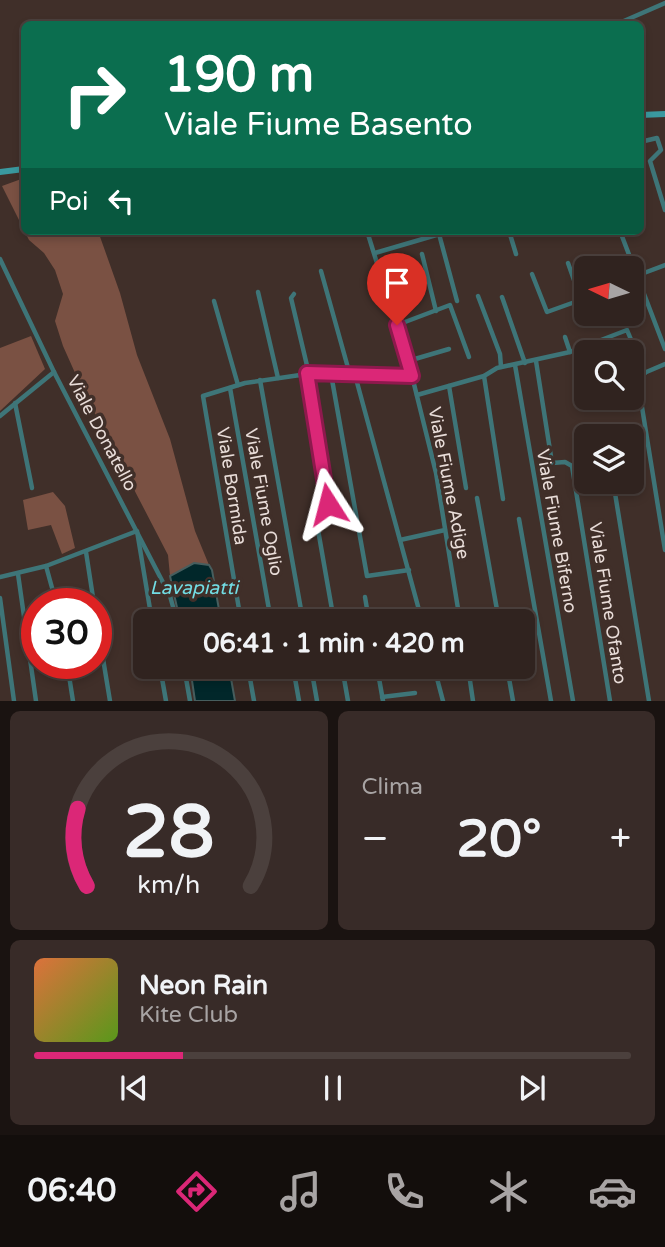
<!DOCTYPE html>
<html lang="it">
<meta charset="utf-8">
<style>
:root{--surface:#30231f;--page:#382b28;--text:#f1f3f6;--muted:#a8a4a4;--line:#4b403d;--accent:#db2777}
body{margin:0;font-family:"Varela Round",sans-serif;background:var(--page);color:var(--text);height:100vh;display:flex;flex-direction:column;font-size:26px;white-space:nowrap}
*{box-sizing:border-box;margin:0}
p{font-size:23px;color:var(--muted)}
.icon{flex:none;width:38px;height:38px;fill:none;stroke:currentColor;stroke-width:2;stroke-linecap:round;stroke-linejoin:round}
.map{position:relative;height:701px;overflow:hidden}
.details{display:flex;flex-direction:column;gap:10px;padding:10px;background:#1a1311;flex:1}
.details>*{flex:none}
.guide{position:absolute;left:21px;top:21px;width:623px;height:214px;border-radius:10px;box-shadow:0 4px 10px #0003,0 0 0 2px var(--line);background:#0b6e4f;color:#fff;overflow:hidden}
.needle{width:46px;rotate:275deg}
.controls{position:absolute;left:574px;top:256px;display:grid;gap:14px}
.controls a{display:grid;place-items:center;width:70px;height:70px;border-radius:10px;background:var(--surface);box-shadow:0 4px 10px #0003,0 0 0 2px var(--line);font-size:35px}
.speed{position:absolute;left:21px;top:588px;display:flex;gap:14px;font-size:35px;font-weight:700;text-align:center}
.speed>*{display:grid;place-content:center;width:91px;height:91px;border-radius:50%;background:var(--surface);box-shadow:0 4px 10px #0003,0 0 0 2px var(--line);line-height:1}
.speed .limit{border:10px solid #d22;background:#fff;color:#111}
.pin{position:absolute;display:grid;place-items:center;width:60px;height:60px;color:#fff;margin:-72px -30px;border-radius:50% 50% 50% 0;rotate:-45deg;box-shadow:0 0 7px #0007}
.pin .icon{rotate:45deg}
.me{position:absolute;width:77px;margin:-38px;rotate:351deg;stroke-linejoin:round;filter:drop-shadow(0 0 5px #0008)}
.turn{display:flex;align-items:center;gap:24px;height:147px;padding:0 28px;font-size:32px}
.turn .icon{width:91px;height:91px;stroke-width:2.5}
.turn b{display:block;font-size:49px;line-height:60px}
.then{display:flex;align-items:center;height:66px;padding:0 28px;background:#0003;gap:14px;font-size:26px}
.big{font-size:52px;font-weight:700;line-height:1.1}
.details .card{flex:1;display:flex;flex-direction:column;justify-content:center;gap:10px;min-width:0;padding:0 24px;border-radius:10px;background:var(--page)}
.details .dial{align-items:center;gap:0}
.dial svg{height:182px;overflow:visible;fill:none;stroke:var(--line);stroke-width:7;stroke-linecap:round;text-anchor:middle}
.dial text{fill:var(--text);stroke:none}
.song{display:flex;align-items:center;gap:21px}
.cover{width:84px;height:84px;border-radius:10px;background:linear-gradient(135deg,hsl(20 70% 55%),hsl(90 70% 35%))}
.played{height:7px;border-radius:4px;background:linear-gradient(90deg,var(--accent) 25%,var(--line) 25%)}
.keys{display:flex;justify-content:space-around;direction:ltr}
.heat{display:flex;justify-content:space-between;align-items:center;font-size:38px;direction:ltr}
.details .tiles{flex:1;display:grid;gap:10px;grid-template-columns:1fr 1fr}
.card:last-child{grid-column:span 2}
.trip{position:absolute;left:133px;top:609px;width:402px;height:70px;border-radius:10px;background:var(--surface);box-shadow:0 4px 10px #0003,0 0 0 2px var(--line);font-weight:700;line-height:70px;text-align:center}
.menu{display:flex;height:112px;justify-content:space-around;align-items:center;background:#130e0c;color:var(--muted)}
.menu .icon{width:49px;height:49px}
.menu .active{color:var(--accent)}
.menu b{font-size:32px;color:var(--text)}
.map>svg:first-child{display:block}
.green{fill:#7a5143}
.water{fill:#01272a;stroke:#475e5e;stroke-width:2}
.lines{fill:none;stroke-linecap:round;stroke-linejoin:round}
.street{stroke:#3e7578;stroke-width:4.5}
.secondary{stroke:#3a999f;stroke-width:6}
.route-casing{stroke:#8e194d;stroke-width:18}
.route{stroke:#db2777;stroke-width:12}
.labels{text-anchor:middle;stroke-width:7;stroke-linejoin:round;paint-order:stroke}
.street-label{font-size:18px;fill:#e9ddd9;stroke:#402f29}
.water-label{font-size:19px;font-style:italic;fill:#72dde4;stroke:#402f29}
</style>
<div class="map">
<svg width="665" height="701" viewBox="0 0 665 701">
<rect width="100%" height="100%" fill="#402f29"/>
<!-- green -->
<g class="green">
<path d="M24,178V231H98L120,293L137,355L170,439L195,531L209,565L194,563L170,576L168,555L84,393L63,346L55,321L63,294L55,270L44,253L29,240L2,186Z"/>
<path d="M31,336L45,369L0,411V348Z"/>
<path d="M53,492L65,506L75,548L62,554L51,525L28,530L23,500Z"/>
</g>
<!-- water -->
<g class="water">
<path d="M194,563L209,565L212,570L221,621H180L170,576Z"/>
<path d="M190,667H229L235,701H195Z"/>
</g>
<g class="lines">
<!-- street -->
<g class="street">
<path d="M617,24L665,3"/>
<path d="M640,142L657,138L661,150L650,161L665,210"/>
<path d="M367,231L412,376L436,473L460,621"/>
<path d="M509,231L516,254"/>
<path d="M554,231L555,232"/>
<path d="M620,231L665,349"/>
<path d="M439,234L457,301"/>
<path d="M375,253L450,231"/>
<path d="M422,254L436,311"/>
<path d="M0,259L54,372L170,596L177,621"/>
<path d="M568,263L581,300"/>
<path d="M321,271L350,375"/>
<path d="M532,274L547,312L586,298"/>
<path d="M636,276L665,265"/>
<path d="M258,292L278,378"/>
<path d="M294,294L291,298L309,374"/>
<path d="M478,296L500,354L501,367"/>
<path d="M502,297L525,363"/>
<path d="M214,301L238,385"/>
<path d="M397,325L450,305L469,357"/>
<path d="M565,337L570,352"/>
<path d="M408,361L449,349"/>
<path d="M536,361L552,463L565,462L572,466L610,701"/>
<path d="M665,364L637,376L665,550"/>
<path d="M515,365L573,701"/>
<path d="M307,374L328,504L314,507L334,621"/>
<path d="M331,374L367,576L409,570"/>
<path d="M355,375L422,621"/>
<path d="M484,376L503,499"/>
<path d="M260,380L303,621"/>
<path d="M449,386L466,488"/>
<path d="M230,388L271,621"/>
<path d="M417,395L484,376L497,368L570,352L627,330L645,373"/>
<path d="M15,403L32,488"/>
<path d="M0,416L54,372"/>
<path d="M613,481L649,701"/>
<path d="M477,498L499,621"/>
<path d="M519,519L551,701"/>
<path d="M400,540L445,530"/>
<path d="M86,552L94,604"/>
<path d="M46,566L54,595"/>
<path d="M18,574L36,701"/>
<path d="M0,577L46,566L137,531L152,621"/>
<path d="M58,597L59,604"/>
<path d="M365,597L369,621"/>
<path d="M0,598L14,701"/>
<path d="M96,616L110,701"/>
<path d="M369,620L395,617"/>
<path d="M241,621L203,396L245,383L307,374L412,376"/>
<path d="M67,663L73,701"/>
<path d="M160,667L166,701"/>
<path d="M184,667L190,701"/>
<path d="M248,667L254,701"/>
<path d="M278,667H286"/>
<path d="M293,667L299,701"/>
<path d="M311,667L317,701"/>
<path d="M342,667L348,701"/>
<path d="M377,667L383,701"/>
<path d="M434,667L443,701"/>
<path d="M468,667L473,701"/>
<path d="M507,667L513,701"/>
<path d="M382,697L415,693"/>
</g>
<!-- secondary -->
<g class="secondary">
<path d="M640,115L665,114"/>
<path d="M0,172L24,169"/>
</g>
</g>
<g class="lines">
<defs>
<path id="route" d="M328,504L307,373L412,376L397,325"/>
</defs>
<!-- route casing -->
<use href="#route" class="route-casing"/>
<!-- route -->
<use href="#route" class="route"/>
</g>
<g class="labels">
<!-- street labels -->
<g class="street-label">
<text transform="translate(102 433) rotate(62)" y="6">Viale Donatello</text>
<text transform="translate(449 483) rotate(79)" y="6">Viale Fiume Adige</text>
<text transform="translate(232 486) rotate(81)" y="6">Viale Bormida</text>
<text transform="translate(264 502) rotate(80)" y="6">Viale Fiume Oglio</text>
<text transform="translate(557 531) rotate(80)" y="6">Viale Fiume Biferno</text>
<text transform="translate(608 603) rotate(81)" y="6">Viale Fiume Ofanto</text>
</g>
<!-- water labels -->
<g class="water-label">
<text x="194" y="594">Lavapiatti</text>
</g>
</g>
</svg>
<div class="controls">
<a><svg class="needle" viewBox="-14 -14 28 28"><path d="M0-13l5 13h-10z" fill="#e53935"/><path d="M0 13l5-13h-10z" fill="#a8a4a4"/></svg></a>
<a><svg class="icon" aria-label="search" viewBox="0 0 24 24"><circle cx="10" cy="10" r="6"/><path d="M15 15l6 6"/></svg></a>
<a><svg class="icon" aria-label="layers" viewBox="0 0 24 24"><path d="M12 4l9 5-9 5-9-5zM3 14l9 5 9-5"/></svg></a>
</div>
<div class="speed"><div class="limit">30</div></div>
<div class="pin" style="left:397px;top:325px;background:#d93025"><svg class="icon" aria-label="arrive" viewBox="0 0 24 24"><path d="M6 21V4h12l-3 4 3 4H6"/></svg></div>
<svg class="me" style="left:328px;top:504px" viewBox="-20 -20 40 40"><path d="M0-17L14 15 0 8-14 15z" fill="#db2777" stroke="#fff" stroke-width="4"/></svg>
<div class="trip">06:41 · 1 min · 420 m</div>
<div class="guide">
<div class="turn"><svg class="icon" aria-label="right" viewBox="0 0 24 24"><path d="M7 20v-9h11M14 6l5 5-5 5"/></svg><div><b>190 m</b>Viale Fiume Basento</div></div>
<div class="then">Poi<svg class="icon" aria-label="left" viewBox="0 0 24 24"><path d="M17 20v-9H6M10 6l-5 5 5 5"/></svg></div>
</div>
</div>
<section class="details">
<div class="tiles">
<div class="card dial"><svg viewBox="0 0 100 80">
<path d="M14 69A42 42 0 1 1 86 69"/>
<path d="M14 69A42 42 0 0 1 10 35" stroke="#db2777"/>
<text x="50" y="56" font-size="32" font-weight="700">28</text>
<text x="50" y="72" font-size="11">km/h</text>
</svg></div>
<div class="card"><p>Clima</p>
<div class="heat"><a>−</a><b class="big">20°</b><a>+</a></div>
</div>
<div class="card">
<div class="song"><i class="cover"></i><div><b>Neon Rain</b><p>Kite Club</p></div></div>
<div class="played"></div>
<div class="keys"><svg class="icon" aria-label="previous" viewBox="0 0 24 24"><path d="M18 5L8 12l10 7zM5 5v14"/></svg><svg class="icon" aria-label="pause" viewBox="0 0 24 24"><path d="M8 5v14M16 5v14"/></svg><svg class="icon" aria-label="next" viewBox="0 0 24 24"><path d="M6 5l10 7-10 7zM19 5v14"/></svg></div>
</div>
</div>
</section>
<nav class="menu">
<b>06:40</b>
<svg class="icon active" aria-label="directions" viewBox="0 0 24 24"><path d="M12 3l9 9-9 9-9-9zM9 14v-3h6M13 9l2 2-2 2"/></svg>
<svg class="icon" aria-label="music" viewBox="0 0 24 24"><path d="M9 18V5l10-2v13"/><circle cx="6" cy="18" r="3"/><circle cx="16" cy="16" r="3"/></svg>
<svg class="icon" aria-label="phone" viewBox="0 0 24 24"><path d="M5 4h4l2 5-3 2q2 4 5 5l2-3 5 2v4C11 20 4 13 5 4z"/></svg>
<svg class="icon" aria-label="climate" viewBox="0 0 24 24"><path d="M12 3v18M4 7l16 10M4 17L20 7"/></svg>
<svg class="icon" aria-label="car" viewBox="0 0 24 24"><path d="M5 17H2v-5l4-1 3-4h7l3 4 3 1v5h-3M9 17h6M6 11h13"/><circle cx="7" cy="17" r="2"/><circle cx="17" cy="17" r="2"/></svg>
</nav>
